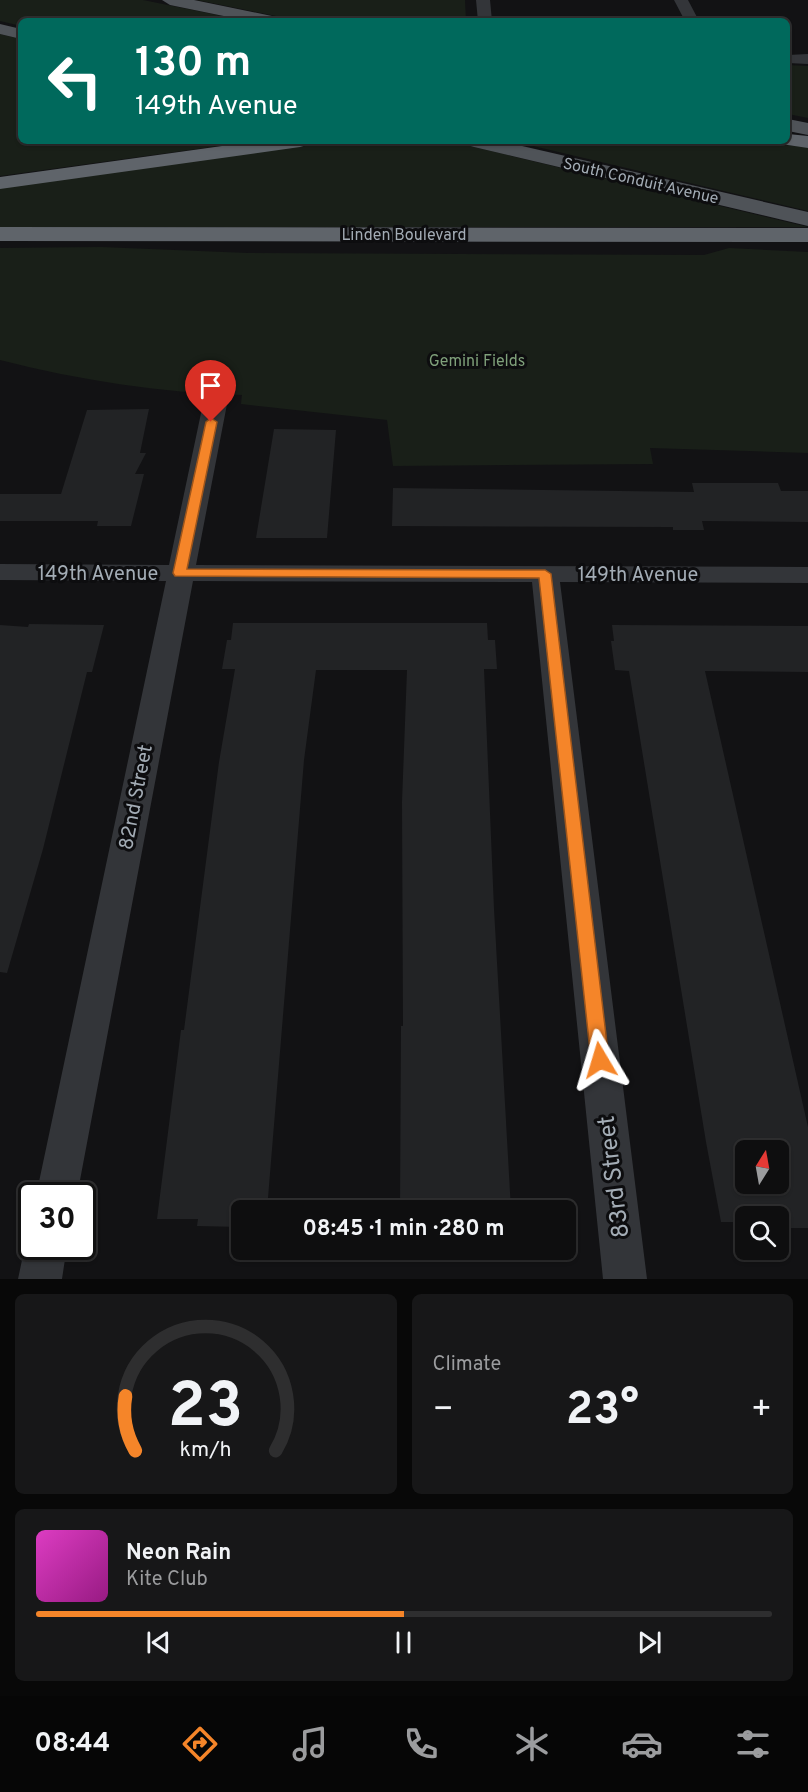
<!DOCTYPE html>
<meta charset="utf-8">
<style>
:root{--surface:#0e0e0f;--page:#171718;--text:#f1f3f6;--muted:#9b9c9e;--line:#2e2e2f;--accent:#f58529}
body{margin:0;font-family:Overpass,sans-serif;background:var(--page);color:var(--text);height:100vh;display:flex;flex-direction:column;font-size:22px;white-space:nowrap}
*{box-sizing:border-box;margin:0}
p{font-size:20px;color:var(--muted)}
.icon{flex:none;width:33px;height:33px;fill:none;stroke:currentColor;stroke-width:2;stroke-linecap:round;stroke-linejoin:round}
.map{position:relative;height:1279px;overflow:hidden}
.panel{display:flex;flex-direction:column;gap:15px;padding:15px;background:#080808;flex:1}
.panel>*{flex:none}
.top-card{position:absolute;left:18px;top:18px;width:772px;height:126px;border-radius:9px;box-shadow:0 2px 4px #0004,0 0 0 2px var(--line);background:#00695c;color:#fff;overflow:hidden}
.needle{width:39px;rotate:11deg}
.buttons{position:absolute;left:735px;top:1140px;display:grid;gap:12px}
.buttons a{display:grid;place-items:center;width:54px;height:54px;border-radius:9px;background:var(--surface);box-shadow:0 2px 4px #0004,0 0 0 2px var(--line);font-size:30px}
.speed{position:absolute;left:18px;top:1182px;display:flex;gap:12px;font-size:30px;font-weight:700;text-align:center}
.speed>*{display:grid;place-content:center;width:78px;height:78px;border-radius:50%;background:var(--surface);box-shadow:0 2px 4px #0004,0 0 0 2px var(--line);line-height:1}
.speed .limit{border:3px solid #111;border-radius:9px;background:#fff;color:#111}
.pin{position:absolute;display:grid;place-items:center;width:51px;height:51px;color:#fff;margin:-62px -26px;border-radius:50% 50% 50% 0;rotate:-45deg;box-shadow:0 0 6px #0007}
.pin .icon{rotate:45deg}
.me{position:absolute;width:66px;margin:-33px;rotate:353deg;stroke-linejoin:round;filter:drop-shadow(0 0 4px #0008)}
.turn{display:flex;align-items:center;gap:21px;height:126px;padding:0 18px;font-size:27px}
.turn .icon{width:78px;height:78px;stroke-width:2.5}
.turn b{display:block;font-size:42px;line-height:51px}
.big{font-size:45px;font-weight:700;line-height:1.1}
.panel .widget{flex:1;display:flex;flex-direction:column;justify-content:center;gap:9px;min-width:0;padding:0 21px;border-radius:9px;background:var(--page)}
.panel .dial{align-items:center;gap:0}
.dial svg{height:156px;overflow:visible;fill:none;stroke:var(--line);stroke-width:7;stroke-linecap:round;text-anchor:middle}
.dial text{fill:var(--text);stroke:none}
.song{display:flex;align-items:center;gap:18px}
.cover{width:72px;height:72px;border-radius:9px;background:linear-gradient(135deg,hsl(310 70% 55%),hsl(310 70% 35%))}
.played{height:6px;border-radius:3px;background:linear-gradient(90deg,var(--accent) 50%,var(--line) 50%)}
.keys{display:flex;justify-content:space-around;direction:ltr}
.heat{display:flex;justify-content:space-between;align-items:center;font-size:33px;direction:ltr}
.panel .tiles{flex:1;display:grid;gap:15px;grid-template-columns:1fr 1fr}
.widget:last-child{grid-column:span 2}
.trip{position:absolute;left:231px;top:1200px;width:345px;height:60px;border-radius:9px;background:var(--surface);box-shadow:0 2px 4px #0004,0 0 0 2px var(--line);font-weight:700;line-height:60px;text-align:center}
.dock{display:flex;height:96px;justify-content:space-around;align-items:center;background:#060606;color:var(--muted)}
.dock .icon{width:42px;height:42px}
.dock .on{color:var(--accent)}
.dock b{font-size:27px;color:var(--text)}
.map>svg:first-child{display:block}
.green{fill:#191f18}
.building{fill:#222325;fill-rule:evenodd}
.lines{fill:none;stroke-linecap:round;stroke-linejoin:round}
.street{fill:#333539;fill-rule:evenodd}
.primary{fill:#4f5358;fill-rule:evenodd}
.highway{fill:#5f646a;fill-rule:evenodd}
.route{fill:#f58529;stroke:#9f561b;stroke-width:1.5}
.labels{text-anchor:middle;stroke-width:6;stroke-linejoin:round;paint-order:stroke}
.far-street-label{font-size:16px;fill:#a3acb5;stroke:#0d0d0f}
.far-park-label{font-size:16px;fill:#7fa07a;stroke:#0d0d0f}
.street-label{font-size:20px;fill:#a3acb5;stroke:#0d0d0f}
.near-street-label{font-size:24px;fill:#a3acb5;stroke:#0d0d0f}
</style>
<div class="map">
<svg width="808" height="1279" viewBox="0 0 808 1279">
<rect width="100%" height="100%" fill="#121214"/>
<!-- green -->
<g class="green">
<path d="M0,0H143L247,21H21V26L0,21Z"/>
<path d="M197,0H465L466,21H300Z"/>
<path d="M0,34L21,39V141H255L0,176Z"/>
<path d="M788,65L808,66V118L788,114Z"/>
<path d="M354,141H449L808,227H0V188L276,149Z"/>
<path d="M512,141H739L808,147V211Z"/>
<path d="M101,247L248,253L704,255L729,248L808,252V453L650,448L653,464L393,466L387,420L241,404L242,395C160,393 79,380 0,360V248Z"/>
</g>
<!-- building -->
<g class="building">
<path d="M149,409L140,453H146L135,474H144L131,526H97L98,521H0V494H61L87,410Z"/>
<path d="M274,429L336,430L327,538H256Z"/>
<path d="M692,483H778L781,491H808V522L702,521L704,530H673V527L392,526L393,488L694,492Z"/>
<path d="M233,623H487L488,640H495L497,669H484L494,909L511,1210H400L401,1026H403L402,802L407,670H316L304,760L267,1210H242V1227L197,1226L198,1219H157L181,1030H184L219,762L235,669H222L227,640H231Z"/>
<path d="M29,624L104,625L92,672H87L43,849L7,973L0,972V625L28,627Z"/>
<path d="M612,625L808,626V672L705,671L808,1127V1228H778V1216H746V1222H721L706,1142L629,671L615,670L611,641H614ZM746,1150H778V1184H746Z"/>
</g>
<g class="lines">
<!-- street -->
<g class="street">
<path d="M476,0H490L492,21H478Z"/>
<path d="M674,0H688L699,21H685Z"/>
<path d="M808,54V64L788,63V55Z"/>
<path d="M216,392L224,394L228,399L196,565L808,567V583L560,582L647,1279H603L532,582L193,581L77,1196H36L166,581L0,580V564L169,565L204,399L208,394Z"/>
<path d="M31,1233L32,1246H67L62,1279H18L25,1246Z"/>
</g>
<!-- primary -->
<g class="primary">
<path d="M162,0H194L272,16L280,21H248L170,5Z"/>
<path d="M0,24L21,29V39L0,34Z"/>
<path d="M788,119L808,123V135L788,131Z"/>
<path d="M464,141H500L808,212V226L474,147L467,145Z"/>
</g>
<!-- highway -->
<g class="highway">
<path d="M788,134L808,136V148L781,144L779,141H788Z"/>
<path d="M257,141H310L307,145L300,147L0,189V177Z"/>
<path d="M0,227L808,228V242L0,241Z"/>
</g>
</g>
<!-- route -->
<path class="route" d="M211,418L217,422L187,569L545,570L551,574L609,1060L606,1066L600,1068L593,1066L591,1060L539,578L175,576L173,573L206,422Z"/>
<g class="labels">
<!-- far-street labels -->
<g class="far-street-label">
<text transform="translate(641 180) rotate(13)" y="6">South Conduit Avenue</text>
<text x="404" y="240">Linden Boulevard</text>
</g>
<!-- far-park labels -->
<g class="far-park-label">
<text x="477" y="366">Gemini Fields</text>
</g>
<!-- street labels -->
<g class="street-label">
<text x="98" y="580">149th Avenue</text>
<text x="638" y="581">149th Avenue</text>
<text transform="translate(135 797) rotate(-79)" y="7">82nd Street</text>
</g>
<!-- near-street labels -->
<g class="near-street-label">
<text transform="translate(613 1177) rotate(-97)" y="8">83rd Street</text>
</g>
</g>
</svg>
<div class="buttons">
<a><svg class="needle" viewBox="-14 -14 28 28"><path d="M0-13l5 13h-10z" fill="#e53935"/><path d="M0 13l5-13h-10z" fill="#9b9c9e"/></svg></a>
<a><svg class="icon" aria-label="search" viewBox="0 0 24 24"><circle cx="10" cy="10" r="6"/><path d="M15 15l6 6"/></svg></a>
</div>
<div class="speed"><div class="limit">30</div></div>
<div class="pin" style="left:211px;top:422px;background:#d93025"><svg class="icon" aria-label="arrive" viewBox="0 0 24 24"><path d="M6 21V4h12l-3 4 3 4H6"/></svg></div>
<svg class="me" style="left:600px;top:1060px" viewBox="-20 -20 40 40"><path d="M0-17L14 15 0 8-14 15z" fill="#f58529" stroke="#fff" stroke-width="4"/></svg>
<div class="trip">08:45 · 1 min · 280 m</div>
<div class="top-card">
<div class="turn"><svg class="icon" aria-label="left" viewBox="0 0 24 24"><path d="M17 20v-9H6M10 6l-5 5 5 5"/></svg><div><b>130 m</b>149th Avenue</div></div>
</div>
</div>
<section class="panel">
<div class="tiles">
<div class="widget dial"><svg viewBox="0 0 100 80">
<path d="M14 69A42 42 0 1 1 86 69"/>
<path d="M14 69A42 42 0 0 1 9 41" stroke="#f58529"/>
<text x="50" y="56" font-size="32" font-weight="700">23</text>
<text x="50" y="72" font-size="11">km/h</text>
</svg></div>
<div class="widget"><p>Climate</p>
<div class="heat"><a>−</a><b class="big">23°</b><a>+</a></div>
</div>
<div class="widget">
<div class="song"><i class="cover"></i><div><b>Neon Rain</b><p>Kite Club</p></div></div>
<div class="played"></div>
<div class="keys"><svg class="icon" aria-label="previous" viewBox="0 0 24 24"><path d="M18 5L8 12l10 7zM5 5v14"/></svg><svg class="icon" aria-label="pause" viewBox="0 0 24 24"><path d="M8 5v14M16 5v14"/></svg><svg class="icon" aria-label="next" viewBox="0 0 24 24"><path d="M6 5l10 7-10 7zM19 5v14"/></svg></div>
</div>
</div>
</section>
<nav class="dock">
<b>08:44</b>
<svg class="icon on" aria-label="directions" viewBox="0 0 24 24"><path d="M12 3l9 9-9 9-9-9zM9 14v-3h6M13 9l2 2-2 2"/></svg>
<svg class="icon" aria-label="music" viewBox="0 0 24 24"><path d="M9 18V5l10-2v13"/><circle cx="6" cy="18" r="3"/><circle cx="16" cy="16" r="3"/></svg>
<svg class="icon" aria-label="phone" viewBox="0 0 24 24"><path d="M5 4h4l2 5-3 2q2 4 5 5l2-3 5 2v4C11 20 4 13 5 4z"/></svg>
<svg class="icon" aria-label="climate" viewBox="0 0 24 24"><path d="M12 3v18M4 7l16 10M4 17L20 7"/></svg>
<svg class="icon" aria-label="car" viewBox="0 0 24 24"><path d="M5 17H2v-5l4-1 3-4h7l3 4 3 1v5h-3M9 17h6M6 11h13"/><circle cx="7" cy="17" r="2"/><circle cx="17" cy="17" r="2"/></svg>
<svg class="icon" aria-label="filters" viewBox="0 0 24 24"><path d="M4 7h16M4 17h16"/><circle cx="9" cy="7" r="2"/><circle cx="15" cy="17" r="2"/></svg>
</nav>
